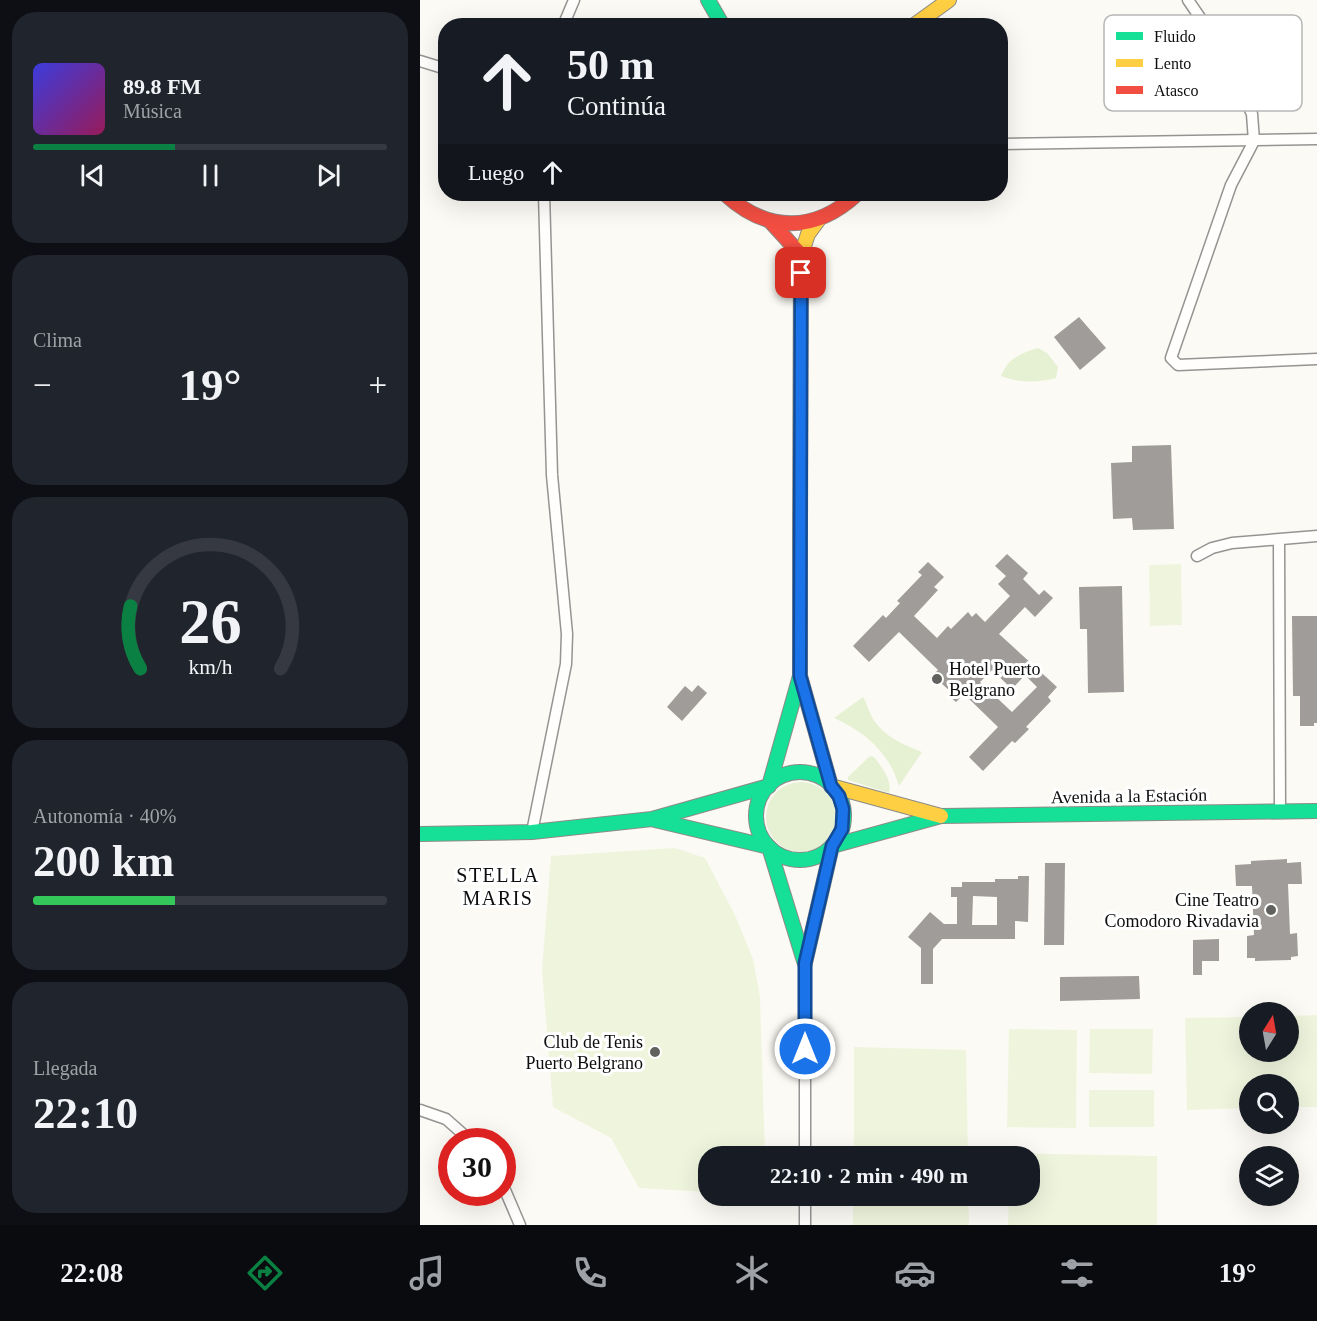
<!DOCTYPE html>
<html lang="es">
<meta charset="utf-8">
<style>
:root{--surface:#171b24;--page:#20242c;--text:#f1f3f6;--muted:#9ea1a6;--line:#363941;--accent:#0b8043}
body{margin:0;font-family:Georgia,serif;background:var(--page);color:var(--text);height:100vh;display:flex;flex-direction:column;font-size:22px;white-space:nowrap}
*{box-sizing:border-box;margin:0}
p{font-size:20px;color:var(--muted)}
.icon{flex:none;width:33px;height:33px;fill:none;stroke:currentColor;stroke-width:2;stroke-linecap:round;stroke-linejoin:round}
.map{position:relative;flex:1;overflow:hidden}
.drawer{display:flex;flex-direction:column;gap:12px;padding:12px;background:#0d0f14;width:420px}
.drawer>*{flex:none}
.guide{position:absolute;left:18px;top:18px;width:570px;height:183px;border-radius:24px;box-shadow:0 6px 24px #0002;background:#171b24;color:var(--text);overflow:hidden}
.needle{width:39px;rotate:11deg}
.fabs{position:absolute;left:819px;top:1002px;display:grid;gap:12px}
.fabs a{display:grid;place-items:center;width:60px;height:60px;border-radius:50%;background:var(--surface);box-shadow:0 6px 24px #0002;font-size:30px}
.speed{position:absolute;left:18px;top:1128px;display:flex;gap:12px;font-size:30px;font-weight:700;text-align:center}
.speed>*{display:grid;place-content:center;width:78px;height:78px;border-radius:50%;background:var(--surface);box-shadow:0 6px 24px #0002;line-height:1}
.speed .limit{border:9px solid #d22;background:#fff;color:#111}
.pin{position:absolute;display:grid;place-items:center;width:51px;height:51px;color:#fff;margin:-26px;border-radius:12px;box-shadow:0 3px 9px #0006}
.me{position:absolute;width:66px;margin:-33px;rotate:0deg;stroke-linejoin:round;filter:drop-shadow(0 0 4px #0008)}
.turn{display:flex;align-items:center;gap:21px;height:126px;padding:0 30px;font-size:27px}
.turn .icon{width:78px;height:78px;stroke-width:2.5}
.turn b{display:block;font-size:42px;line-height:51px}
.then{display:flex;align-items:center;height:57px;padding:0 30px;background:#0003;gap:12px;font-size:22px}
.big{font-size:45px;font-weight:600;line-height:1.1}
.drawer .card{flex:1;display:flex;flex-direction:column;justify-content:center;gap:9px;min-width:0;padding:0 21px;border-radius:24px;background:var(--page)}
.drawer .dial{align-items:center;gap:0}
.dial svg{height:156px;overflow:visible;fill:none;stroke:var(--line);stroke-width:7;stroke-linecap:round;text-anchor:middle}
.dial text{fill:var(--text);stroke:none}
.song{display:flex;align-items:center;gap:18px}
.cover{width:72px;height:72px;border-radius:9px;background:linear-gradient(135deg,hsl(240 70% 55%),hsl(330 70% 35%))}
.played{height:6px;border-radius:3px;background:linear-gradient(90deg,var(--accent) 40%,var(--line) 40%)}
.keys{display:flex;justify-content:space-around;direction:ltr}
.heat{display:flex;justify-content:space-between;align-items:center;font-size:33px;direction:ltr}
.charge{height:9px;border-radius:4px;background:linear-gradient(90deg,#34c759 40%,var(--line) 0)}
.trip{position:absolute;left:278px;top:1146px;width:342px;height:60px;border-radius:24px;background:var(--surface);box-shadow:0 6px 24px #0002;font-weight:600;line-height:60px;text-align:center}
.dock{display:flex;height:96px;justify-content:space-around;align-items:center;background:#090b0e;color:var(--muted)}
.dock .icon{width:42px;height:42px}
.dock .active{color:var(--accent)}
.dock b{font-size:27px;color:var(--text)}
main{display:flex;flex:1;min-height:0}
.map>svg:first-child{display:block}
.green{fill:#e6f1d4}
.pitch{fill:#eff5dd}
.building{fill:#9f9c99;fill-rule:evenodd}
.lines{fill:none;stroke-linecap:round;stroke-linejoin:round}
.street-casing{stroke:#959492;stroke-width:13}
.fast-casing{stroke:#8c8b88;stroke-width:16}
.slow-casing{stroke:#8c8b88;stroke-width:16}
.jam-casing{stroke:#8c8b88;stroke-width:16}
.street{stroke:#fffefd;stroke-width:10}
.fast{stroke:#16e098;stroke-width:14}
.slow{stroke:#ffcf43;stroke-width:14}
.jam{stroke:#f24e42;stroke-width:14}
.route-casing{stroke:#114b97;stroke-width:15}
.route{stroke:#1a73e8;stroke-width:10}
.poi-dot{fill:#61615e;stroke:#fff;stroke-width:2}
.labels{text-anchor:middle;stroke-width:6;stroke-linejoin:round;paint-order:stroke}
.poi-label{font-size:18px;fill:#0e0e0e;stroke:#fff;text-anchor:end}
.street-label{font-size:18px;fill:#0e0e0e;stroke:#fff}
.neighbourhood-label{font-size:20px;letter-spacing:1.5px;fill:#0e0e0e;stroke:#fff}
.key{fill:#fff;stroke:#b7b7b7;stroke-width:1.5}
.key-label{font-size:16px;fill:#0e0e0e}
</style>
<main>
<section class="drawer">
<div class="card">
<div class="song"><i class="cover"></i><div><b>89.8 FM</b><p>Música</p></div></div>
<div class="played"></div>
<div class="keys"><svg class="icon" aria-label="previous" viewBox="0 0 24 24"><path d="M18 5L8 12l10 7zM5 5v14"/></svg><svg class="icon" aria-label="pause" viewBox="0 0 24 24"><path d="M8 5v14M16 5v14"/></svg><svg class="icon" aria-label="next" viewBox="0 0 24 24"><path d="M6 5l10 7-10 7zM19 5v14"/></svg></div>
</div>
<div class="card"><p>Clima</p>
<div class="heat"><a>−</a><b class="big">19°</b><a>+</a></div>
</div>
<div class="card dial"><svg viewBox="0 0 100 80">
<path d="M14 69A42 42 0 1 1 86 69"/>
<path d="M14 69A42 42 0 0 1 9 37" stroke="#0b8043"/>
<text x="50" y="56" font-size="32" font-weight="700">26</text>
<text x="50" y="72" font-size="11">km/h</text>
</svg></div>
<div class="card"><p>Autonomía · 40%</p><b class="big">200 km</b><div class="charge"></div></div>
<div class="card"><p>Llegada</p><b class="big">22:10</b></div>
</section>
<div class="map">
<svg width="897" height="1225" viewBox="0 0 897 1225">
<rect width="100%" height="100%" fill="#fcfaf4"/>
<!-- green -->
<g class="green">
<path d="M618,348L627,353L638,367L636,378C619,383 598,383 581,376C588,358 601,353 618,348Z"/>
<path d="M443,697C447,703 449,712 453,719C465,737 482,744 502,752L479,786C469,752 445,732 414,718Z"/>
<path d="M450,756L454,757C461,766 473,781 469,793L428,780V777Z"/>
<circle cx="381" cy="817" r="35"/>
</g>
<!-- pitch -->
<g class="pitch">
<path d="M761,564L762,625L730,626L729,565Z"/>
<path d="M255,848L285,858L315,915L333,959L340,997L345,1156H288V1192L219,1188L191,1138L133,1107L122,970L131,856Z"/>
<path d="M897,1015V1107H869L868,1084H830L829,1108L767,1110L765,1018L829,1017L830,1052H868L869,1016Z"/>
<path d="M589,1029L657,1030L656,1128L587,1127Z"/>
<path d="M670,1029H733L732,1074L669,1073Z"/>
<path d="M434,1047L546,1050L548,1156H434Z"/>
<rect x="669" y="1090" width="65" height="37"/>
<path d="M589,1153L737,1156V1225H588L589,1196H609V1156H589Z"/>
<path d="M433,1196H548L549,1225H433Z"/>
</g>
<!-- building -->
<g class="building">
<path d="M659,317L686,348L660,370L634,337Z"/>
<path d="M751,445L754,529L713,530L712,518L693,519L691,463L712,462V446Z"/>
<path d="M587,554L608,573L603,579L619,595L624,590L633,598L615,617L605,607L579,634L637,687L628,697L631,701L606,727L609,729L595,743L592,741L563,771L549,757L578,727L544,694L536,702L529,696L532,693L520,682L518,685L510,678L518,670L479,632L449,662L433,646L463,615L466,618L480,603L477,601L502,575L498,572L508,562L524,577L514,587L518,590L494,616L517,638L528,626L531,629L548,612L552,617L556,613L565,622L590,596L578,584L586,576L575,566ZM572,670L592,689L605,675L617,687L592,712L560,682Z"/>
<path d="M702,586L704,692L668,693L667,629H660L659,587Z"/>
<path d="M872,616H897V723H894V726H880V696H873Z"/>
<path d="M278,685L287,693L262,721L247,707L265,686L272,692Z"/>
<path d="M867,859V863L881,862L882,884H868L870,934L877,933L878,956L871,957V960L835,961V958H827V936L834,935L832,886H816L815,865L831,864V861Z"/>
<path d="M625,863H645L644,945H624Z"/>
<path d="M598,876H609L608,922L595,921V939H522L513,949V984H501V948L488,937L510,912L524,924H537V897H531V887H542V882H575V879H598ZM553,896L577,897V925H552Z"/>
<path d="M799,939V961H782V975H773V940Z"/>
<path d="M719,976L720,999L640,1001V977Z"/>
</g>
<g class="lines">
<defs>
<g id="street">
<path d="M768,0L794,38L818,84L832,114L834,141L811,185L751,358L758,365L897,359"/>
<path d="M143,26L154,0"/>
<path d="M0,61L26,69"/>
<path d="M580,144L897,139"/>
<path d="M859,541L860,812"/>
<path d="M777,556L792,548L812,543L897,536"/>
<path d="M112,832L146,664L147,634L132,475L124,194"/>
<path d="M385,963V1156"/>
<path d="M0,1110L26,1119L52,1142"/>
<path d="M82,1183L100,1225"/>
<path d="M385,1196V1225"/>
</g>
<g id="fast">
<path d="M288,0L303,26"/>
<circle cx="380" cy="816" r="44"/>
<path d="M235,820L349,847L384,961"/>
<path d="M0,834L112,832L232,819L349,786L380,676V528"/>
<path d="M385,963L412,846L521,816L897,811"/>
</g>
<g id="slow">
<path d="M493,26L529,0"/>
<path d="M380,528L381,255L388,234L399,219"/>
<path d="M380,676L411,786L521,816"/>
</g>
<g id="jam">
<path d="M305,194C347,233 395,233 437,194"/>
<path d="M350,221L381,255"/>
</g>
</defs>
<!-- street casing -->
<use href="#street" class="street-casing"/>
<!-- fast casing -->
<use href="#fast" class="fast-casing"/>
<!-- slow casing -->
<use href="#slow" class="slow-casing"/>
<!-- jam casing -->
<use href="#jam" class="jam-casing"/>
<!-- street -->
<use href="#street" class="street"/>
<!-- fast -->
<use href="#fast" class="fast"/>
<!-- slow -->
<use href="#slow" class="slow"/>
<!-- jam -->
<use href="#jam" class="jam"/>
</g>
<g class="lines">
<defs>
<path id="route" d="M381,273L380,676L411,786L419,796L423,809L422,829L412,846L385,963V1049"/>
</defs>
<!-- route casing -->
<use href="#route" class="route-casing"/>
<!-- route -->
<use href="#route" class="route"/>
</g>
<!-- markers -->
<g class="poi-dot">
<circle cx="517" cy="679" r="6"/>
<circle cx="851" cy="910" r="6"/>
<circle cx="235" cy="1052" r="6"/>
</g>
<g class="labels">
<!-- poi labels -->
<g class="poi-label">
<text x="529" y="675" text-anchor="start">Hotel Puerto<tspan x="529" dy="21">Belgrano</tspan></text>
<text x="839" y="906">Cine Teatro<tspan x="839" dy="21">Comodoro Rivadavia</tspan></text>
<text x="223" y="1048">Club de Tenis<tspan x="223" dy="21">Puerto Belgrano</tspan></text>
</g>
<!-- street labels -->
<g class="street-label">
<text transform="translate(709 796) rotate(-1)" y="6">Avenida a la Estación</text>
</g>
<!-- neighbourhood labels -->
<g class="neighbourhood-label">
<text x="78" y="882">STELLA<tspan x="78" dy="23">MARIS</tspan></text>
</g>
</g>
<!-- legend -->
<rect x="684" y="15" width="198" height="96" rx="9" class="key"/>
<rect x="696" y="32" width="27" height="8" fill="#16e098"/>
<rect x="696" y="59" width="27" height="8" fill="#ffcf43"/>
<rect x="696" y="86" width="27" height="8" fill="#f24e42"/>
<g class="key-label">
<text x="734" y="42">Fluido</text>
<text x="734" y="69">Lento</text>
<text x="734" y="96">Atasco</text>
</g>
</svg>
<div class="fabs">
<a><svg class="needle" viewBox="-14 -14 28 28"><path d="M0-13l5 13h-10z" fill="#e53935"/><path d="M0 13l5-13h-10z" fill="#9ea1a6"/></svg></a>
<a><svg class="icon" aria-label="search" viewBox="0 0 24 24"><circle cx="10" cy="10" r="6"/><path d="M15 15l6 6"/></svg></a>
<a><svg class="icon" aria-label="layers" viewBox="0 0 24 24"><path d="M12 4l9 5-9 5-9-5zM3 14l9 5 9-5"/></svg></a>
</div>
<div class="speed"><div class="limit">30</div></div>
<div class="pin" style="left:381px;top:273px;background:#d93025"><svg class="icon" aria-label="arrive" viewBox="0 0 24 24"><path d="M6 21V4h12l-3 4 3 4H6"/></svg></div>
<svg class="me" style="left:385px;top:1049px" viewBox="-20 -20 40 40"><circle r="17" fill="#1a73e8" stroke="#fff" stroke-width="3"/><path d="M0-11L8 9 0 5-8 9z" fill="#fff"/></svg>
<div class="trip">22:10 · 2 min · 490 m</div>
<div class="guide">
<div class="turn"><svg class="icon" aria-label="ahead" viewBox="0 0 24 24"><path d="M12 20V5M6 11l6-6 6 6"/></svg><div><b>50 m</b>Continúa</div></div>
<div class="then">Luego<svg class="icon" aria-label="ahead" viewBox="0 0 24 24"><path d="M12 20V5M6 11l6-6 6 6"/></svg></div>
</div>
</div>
</main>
<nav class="dock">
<b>22:08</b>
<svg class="icon active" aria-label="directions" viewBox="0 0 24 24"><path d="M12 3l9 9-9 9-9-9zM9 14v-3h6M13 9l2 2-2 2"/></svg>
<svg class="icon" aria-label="music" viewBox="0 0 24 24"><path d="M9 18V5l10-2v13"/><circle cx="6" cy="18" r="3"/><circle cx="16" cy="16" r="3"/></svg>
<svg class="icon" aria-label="phone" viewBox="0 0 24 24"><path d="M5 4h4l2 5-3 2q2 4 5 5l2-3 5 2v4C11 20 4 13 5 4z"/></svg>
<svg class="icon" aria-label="climate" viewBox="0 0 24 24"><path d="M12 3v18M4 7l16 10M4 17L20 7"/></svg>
<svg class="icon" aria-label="car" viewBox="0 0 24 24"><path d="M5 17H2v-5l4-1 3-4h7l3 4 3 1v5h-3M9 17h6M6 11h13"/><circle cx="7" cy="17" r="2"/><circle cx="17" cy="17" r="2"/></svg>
<svg class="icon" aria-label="filters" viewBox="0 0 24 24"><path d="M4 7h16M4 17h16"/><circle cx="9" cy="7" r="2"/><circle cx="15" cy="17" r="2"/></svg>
<b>19°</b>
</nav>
